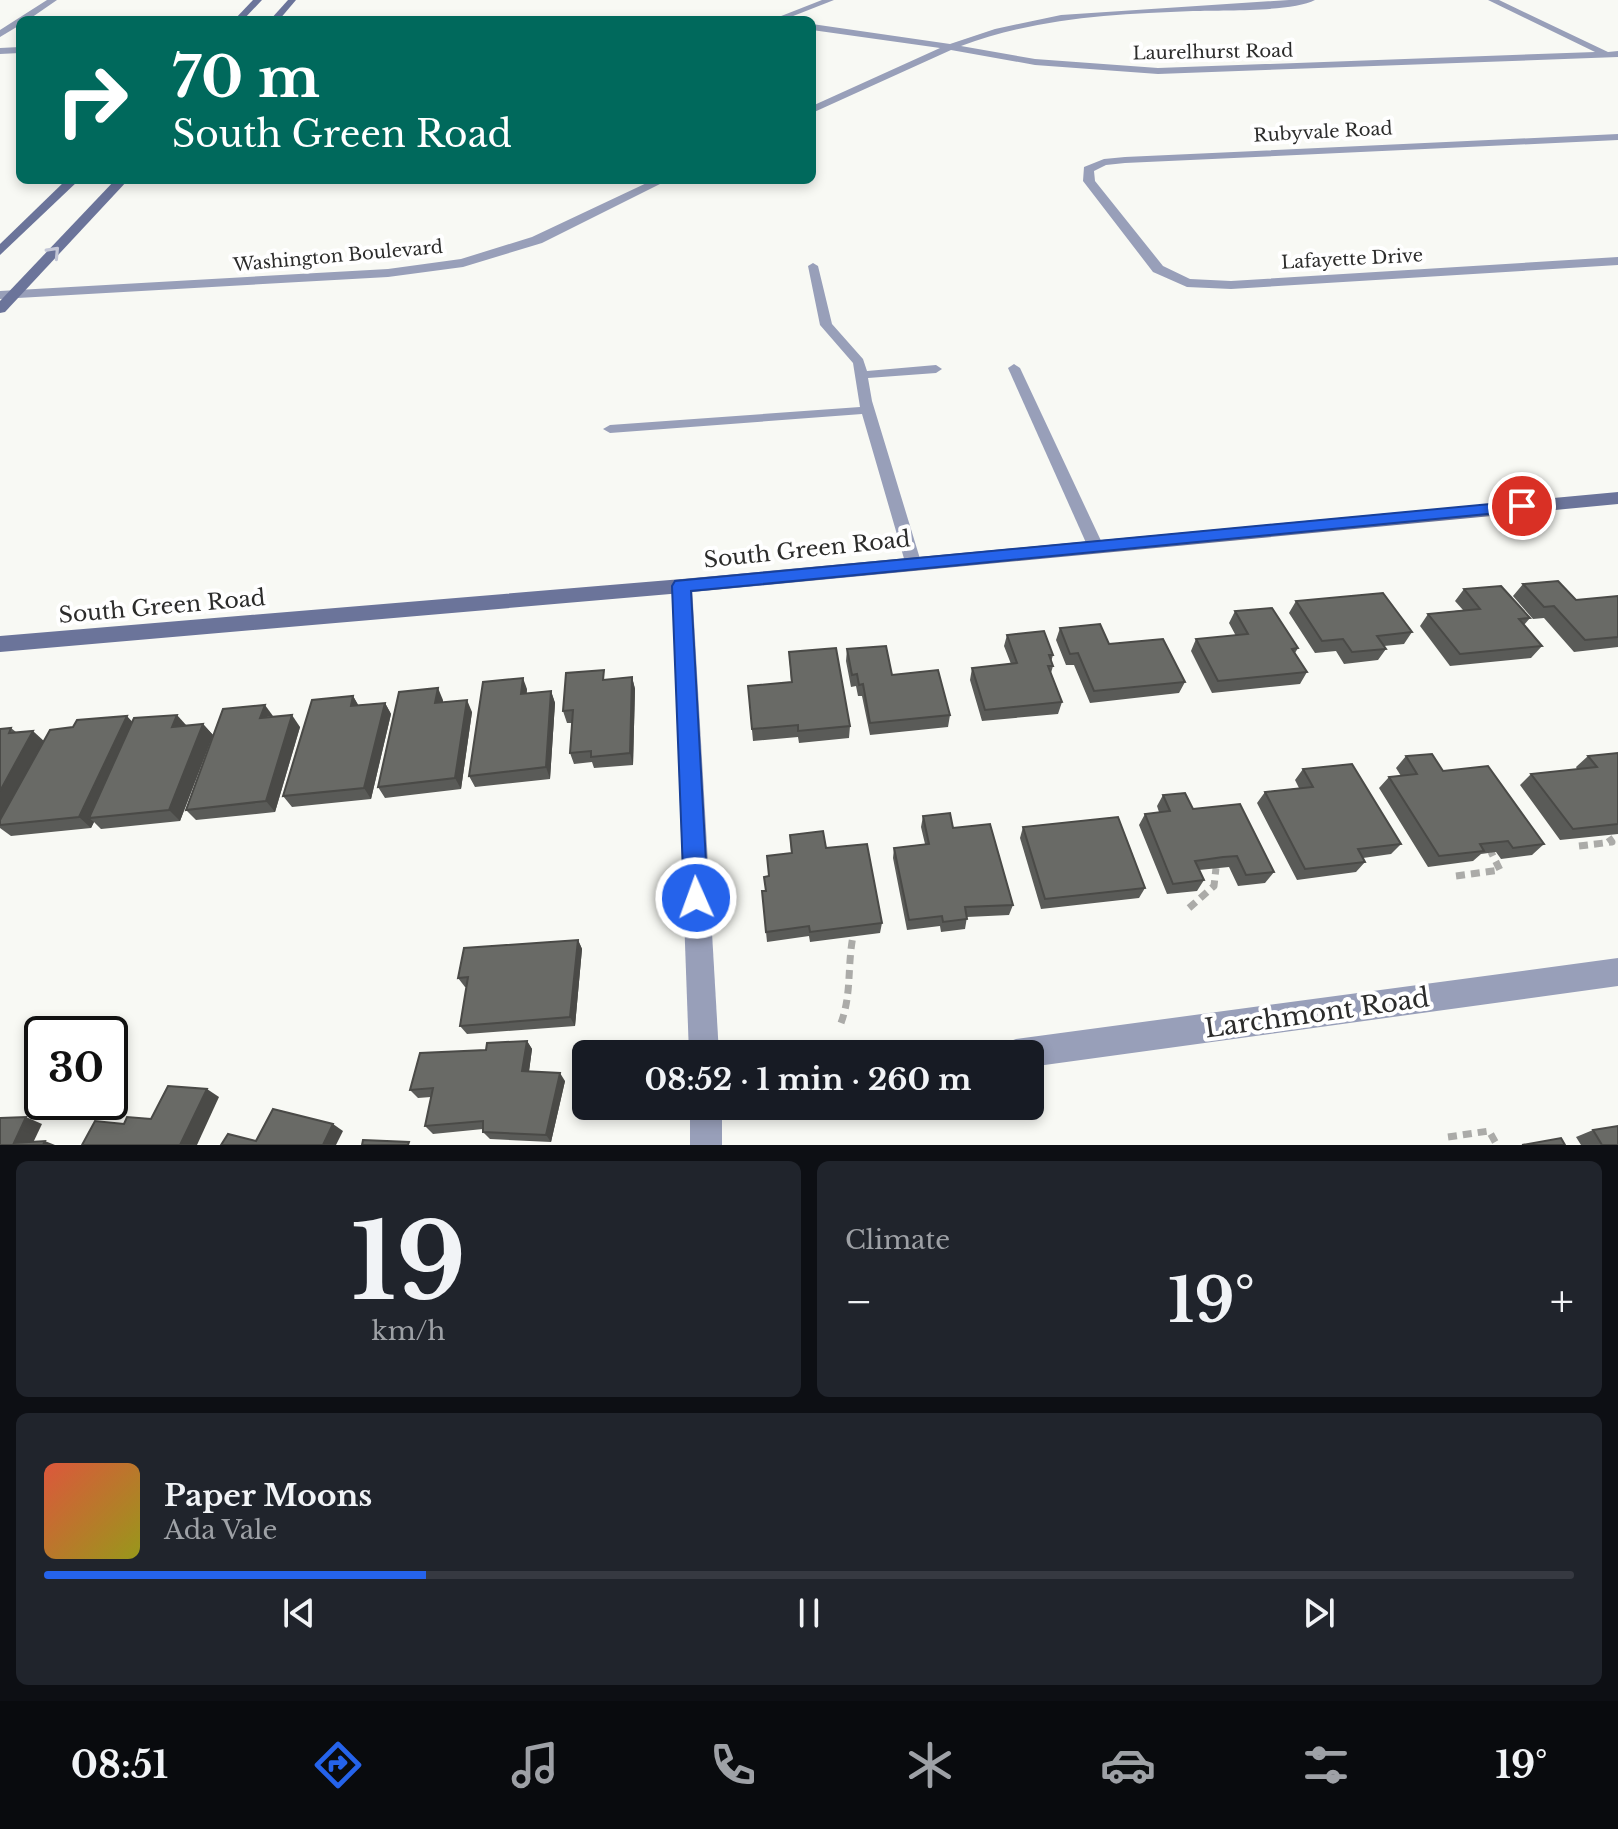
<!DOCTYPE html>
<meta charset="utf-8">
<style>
:root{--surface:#171b24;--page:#20242c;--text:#f1f3f6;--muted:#9ea1a6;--line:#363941;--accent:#2563eb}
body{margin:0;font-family:"Libre Baskerville",serif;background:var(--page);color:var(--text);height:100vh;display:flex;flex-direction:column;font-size:30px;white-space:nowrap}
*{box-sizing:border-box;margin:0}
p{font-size:26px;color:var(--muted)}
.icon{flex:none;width:44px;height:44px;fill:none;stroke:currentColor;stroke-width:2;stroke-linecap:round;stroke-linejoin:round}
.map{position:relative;height:1145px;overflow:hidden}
.drawer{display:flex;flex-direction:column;gap:16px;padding:16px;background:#0d0f14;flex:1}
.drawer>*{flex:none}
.guide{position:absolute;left:16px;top:16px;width:800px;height:168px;border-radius:12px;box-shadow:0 4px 12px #0003;background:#00695c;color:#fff;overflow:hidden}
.speed{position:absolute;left:24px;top:1016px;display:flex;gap:16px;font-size:40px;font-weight:700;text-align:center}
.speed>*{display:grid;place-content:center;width:104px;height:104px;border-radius:50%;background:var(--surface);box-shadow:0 4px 12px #0003;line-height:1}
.speed .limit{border:4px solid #111;border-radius:12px;background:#fff;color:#111}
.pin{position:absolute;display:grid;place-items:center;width:68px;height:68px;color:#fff;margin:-34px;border:4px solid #fff;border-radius:50%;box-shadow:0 2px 8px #0007}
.me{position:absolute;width:88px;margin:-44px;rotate:358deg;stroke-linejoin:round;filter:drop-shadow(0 0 6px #0008)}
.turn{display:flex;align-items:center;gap:28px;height:168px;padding:0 24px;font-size:36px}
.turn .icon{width:104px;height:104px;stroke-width:2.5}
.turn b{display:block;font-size:56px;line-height:68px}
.big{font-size:60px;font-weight:700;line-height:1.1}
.drawer .widget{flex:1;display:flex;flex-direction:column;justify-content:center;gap:12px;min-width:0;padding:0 28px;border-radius:12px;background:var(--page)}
.drawer .dial{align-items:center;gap:0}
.dial b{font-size:104px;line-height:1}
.song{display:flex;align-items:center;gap:24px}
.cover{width:96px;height:96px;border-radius:12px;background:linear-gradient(135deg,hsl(10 70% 55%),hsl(60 70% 35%))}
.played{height:8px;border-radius:4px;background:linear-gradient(90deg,var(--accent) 25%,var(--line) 25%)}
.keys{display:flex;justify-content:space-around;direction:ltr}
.heat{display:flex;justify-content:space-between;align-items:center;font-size:44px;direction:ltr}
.drawer .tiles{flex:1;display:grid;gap:16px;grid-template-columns:1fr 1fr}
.widget:last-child{grid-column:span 2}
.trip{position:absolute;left:572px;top:1040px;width:472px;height:80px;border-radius:12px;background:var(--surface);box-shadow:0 4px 12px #0003;font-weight:700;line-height:80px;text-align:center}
.menu{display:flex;height:128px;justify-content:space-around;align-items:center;background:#090b0e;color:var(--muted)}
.menu .icon{width:56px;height:56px}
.menu .current{color:var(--accent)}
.menu b{font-size:36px;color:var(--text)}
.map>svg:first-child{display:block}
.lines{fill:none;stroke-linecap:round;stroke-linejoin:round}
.path{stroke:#ababa8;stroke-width:7;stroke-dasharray:9 6;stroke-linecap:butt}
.service{fill:#989fb9;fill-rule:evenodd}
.minor{fill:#989fb9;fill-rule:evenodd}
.secondary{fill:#6b749a;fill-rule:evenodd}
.wall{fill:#5a5b58}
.shaded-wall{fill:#4a4a47}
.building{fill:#696a66;stroke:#4a4a47;stroke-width:2}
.oneway{stroke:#c4c7d7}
.route{fill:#2563eb;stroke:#184099;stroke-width:2}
.labels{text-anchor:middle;stroke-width:8;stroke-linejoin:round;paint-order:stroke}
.far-street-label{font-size:18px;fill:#2c2c2b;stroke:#fff}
.street-label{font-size:22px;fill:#2c2c2b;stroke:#fff}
.near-street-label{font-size:26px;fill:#2c2c2b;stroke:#fff}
</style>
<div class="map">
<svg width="1618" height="1145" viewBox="0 0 1618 1145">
<rect width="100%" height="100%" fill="#f8f9f4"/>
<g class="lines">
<!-- path -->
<g class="path">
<path d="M1579,846L1612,842L1607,835"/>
<path d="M1456,876L1500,870L1491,852"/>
<path d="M1189,908L1214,886L1216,868"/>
<path d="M841,1023C852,993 847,968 853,936"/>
<path d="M1448,1137L1489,1131L1497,1145"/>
</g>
<!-- service -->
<g class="service">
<path d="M813,263L818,266L832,324L863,359L867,371L936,365L942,369L936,373L868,378L872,401L921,562L919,566H907L905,562L862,414L610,433L603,429L610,425L860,407L853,363L820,325L808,266Z"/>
<path d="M1014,364L1020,368L1103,545L1100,549L1095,550L1087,545L1008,368Z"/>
</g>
<!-- minor -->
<g class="minor">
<path d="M47,0H57L28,20H20V25L0,37V30Z"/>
<path d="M822,0H834L783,20H771Z"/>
<path d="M1289,0H1315C1292,12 1222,10 1193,11C1114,14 1035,18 961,46L1035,59L1158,68L1595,52L1488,0H1499L1608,52L1618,51V57L1158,74L1035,65L951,50L812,113V106L940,48L812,30V24L950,44L995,29L1061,15Z"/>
<path d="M20,47V53L0,54V48Z"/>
<path d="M1618,134V140L1125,163L1106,165L1094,171L1095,181L1163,266L1190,279L1231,281L1618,257V265L1231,289L1187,287L1153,272L1083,181L1084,167L1104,159L1125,157Z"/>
<path d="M653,180H668L542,243L463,267L388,277L0,299V291L388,269L461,259L532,237Z"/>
<path d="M682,579L689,581L692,586L719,1054H689L672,586L675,581Z"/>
<path d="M1618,958V986L1030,1067V1054H1001L1005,1043L1016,1039Z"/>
<rect x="690" y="1106" width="32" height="39"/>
</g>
<!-- secondary -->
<g class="secondary">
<path d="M253,0H262L243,20H234Z"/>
<path d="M288,0H296L279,20H270Z"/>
<path d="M66,180H79L0,255V244Z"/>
<path d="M115,180H128L5,312L0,313V301Z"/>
<path d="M1618,492V504L682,593L0,652V636L682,579Z"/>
</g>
</g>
<!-- wall -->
<g class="wall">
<path d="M1523,584L1576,600L1618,596V647L1574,652L1544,618L1533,619L1513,596Z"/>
<path d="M1464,589L1530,618L1524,625L1542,646L1531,658L1450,666L1420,626L1428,614L1463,610L1455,601Z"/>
<path d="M1296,601L1412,632L1404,644L1384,646L1386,649L1378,660L1344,664L1336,651L1315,653L1289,613Z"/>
<path d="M1235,611L1298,648L1295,653L1307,672L1300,684L1212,693L1191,651L1196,639L1236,636L1229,623Z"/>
<path d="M1060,628L1109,644L1185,682L1179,693L1090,703L1074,665H1066L1056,640Z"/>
<path d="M1007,635L1053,655L1051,662L1053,666L1051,673L1062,702L1058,714L982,721L970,680L972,668L1011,664L1004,646Z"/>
<path d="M847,649L892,675L950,715L948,727L870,735L862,696H858L856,686L851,687L846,661Z"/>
<path d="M789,652L850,726L849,738L799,743L798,737L753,741L748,686L791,682Z"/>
<path d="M632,677L635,689L633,765L594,768L592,762L574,764L570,753L572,723H567L563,711L607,680Z"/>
<path d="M527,689L526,694L551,691L555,703L550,779L475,787L469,776Z"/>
<path d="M353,696L358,705L385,703L391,714L371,799L292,807L283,796Z"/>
<path d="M443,700V703L472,712L461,789L385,798L378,787Z"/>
<path d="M273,717L300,727L275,812L196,820L186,810Z"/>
<path d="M133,722L186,726L203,724L213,735L180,821L101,829L94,822L91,828L11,836L0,828V729L11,728L16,732L43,741Z"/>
<path d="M1618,753V834L1560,840L1520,785L1531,774L1577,769L1576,767L1588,756Z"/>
<path d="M1406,756L1443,771L1544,844L1532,855L1501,859L1496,852L1481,854L1473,861L1428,867L1379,788L1389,777L1401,776L1396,768Z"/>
<path d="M1303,769L1401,844L1391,854L1363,858L1365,862L1356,872L1297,880L1257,803L1265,792L1299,788L1295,780Z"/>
<path d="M1163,795L1193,809L1274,872L1265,883L1238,886L1229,867L1199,870L1204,880L1197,891L1167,894L1139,825L1145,814L1159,812L1157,806Z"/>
<path d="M923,816L953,828L1013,905L1009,915L967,917L965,929L941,932L940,926L907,930L893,858L894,848L925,844L921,827Z"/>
<path d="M1023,827L1145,888L1139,898L1041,909L1020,838Z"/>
<path d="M790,835L826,848L882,923L880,933L810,942L809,936L767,942L762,891H765L791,853Z"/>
<path d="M578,940L582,949L575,1026L467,1034L460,1026L467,987H465L458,978Z"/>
<path d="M527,1041L532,1049L529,1071L565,1081L551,1142L490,1139L483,1132V1129L433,1134L425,1126L431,1097L418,1098L410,1090L486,1050Z"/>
<path d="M1593,1130L1618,1145H1581L1576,1137Z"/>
</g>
<!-- shaded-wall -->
<g class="shaded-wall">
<path d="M632,677L635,689L633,765L630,753Z"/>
<path d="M523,678L527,689L526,706L521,694Z"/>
<path d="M438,688L443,700L441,715L435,703Z"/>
<path d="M551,691L555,703L550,779L546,767Z"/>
<path d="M353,696L360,708L351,706Z"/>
<path d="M467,700L472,712L461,789L455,778Z"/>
<path d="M385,703L391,714L371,799L364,788Z"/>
<path d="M265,705L273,716L260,718Z"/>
<path d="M177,715L187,726L172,727Z"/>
<path d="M292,715L300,727L275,812L266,801Z"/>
<path d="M127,716L138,728L89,818L94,822L91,828L79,817Z"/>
<path d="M203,724L213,735L180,821L169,810Z"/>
<path d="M33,731L45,742L0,825V791Z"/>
<path d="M578,940L582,949L575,1026L570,1017Z"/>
<path d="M527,1041L532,1049L528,1079L522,1071Z"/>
<path d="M560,1073L565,1081L551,1142L546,1135Z"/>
<path d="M207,1089L219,1097L197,1145H180Z"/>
<path d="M26,1117L42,1124L32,1145L14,1143Z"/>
<path d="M333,1124L343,1131L336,1145H323Z"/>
<path d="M45,1141L55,1145H43Z"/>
</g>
<!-- building -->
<g class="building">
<path d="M1558,581L1576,600L1618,596V637L1585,640L1554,606L1544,607L1523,584Z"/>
<path d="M1501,586L1530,618L1519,619L1542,646L1460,654L1428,614L1480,609L1464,589Z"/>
<path d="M1383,593L1412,632L1377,636L1386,649L1352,652L1343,639L1322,641L1296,601Z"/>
<path d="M1272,608L1298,648L1292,649L1307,672L1218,681L1196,639L1248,634L1235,611Z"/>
<path d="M1100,624L1109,644L1163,639L1185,682L1094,691L1078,653L1070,654L1060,628Z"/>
<path d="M1044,631L1053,655H1049L1053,666H1048L1062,702L985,710L972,668L1017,663L1007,635Z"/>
<path d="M886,646L892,675L938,670L950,715L870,723L863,684L859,685L857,674L852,675L847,649Z"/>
<path d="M836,648L850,726L798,731V725L752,729L748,686L792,682L789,652Z"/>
<path d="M604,670L603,680L632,677L630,753L591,757V751L570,753L573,710L563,711L566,673Z"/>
<path d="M523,678L521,694L551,691L546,767L469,776L483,682Z"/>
<path d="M438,688L435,703L467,700L455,778L378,787L399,692Z"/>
<path d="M353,696L351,706L385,703L364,788L283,796L312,700Z"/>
<path d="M265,705L260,718L292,715L266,801L186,810L223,709Z"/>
<path d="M177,715L172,727L203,724L169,810L89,818L134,718Z"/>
<path d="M127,716L79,817L0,825V820L50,730L73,727L77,720Z"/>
<path d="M11,728L9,733L33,731L0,791V729Z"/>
<path d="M1618,753V824L1573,829L1531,774L1597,767L1588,756Z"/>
<path d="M1432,754L1443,771L1488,766L1544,844L1513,848L1508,841L1480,844L1484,851L1439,856L1389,777L1417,774L1406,756Z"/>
<path d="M1352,764L1401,844L1358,849L1365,862L1305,869L1265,792L1313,787L1303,769Z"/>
<path d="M1185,793L1193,809L1240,804L1274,872L1246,875L1237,856L1223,857L1195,861L1204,880L1173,884L1145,814L1170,811L1163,795Z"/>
<path d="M950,813L953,828L990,824L1013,905L965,907L967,919L943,922L942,916L909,920L894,848L929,844L923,816Z"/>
<path d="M1118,817L1145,888L1045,899L1023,827Z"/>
<path d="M823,831L826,848L867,844L882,923L810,932L809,926L766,932L762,891H766L764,877L769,876L767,856L792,853L790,835Z"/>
<path d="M578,940L570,1017L460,1026L468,977L458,978L464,948Z"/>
<path d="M527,1041L522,1071L560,1073L546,1135L483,1132V1121L425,1126L433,1088L410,1090L420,1053L486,1050L487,1043Z"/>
<path d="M168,1086L207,1089L180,1145H82L95,1121L124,1124L127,1117L151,1119Z"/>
<path d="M273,1109L333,1124L323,1145H221L228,1134L256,1141Z"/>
<path d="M26,1117L14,1143L45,1141L43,1145H0V1118Z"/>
<path d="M1618,1126V1145H1602L1593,1130Z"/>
<path d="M1561,1138L1565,1145H1522Z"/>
<path d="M363,1140L409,1142L408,1145H362Z"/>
</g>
<!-- one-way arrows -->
<defs><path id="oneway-chevron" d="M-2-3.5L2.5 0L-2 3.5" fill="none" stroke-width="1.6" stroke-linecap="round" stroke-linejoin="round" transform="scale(2)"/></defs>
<use class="oneway" href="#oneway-chevron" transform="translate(54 252) rotate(-47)"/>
<!-- route -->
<path class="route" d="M1522,501L1530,506L1528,510L691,591L708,898L705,906L696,910L688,906L684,898L672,586L675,581Z"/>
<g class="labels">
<!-- far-street labels -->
<g class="far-street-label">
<text transform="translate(1213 52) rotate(-1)" y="6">Laurelhurst Road</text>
<text transform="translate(1323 132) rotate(-3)" y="6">Rubyvale Road</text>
<text transform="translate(338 256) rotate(-5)" y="6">Washington Boulevard</text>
<text transform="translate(1352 259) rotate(-3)" y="6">Lafayette Drive</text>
</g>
<!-- street labels -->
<g class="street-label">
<text transform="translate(807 549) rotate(-6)" y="8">South Green Road</text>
<text transform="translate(162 606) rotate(-5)" y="8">South Green Road</text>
</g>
<!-- near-street labels -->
<g class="near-street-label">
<text transform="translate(1317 1013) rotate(-8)" y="9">Larchmont Road</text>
</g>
</g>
</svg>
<div class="speed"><div class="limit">30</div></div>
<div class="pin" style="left:1522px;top:506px;background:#d93025"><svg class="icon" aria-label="arrive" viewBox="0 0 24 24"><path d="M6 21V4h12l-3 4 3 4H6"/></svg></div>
<svg class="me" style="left:696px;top:898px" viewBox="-20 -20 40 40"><circle r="17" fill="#2563eb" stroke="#fff" stroke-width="3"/><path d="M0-11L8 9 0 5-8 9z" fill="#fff"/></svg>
<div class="trip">08:52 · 1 min · 260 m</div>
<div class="guide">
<div class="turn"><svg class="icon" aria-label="right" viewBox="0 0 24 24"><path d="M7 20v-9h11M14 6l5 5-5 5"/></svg><div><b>70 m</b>South Green Road</div></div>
</div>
</div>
<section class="drawer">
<div class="tiles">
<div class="widget dial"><b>19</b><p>km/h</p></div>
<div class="widget"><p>Climate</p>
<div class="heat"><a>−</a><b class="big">19°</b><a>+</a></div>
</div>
<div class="widget">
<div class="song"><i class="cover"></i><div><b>Paper Moons</b><p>Ada Vale</p></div></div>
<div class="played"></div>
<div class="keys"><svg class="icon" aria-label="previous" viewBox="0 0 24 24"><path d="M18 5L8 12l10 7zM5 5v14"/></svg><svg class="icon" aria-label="pause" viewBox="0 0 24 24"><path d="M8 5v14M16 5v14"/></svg><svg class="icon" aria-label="next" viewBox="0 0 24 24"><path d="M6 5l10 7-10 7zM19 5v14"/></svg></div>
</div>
</div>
</section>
<nav class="menu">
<b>08:51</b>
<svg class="icon current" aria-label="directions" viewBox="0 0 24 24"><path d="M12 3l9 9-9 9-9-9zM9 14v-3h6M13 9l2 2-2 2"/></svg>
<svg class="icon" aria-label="music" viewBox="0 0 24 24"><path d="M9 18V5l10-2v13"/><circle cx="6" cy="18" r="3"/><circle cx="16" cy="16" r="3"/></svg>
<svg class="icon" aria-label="phone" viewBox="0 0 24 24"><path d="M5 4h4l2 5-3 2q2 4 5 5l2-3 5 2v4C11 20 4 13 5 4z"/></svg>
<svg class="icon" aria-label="climate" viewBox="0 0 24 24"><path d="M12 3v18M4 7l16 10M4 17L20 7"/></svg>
<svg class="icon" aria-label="car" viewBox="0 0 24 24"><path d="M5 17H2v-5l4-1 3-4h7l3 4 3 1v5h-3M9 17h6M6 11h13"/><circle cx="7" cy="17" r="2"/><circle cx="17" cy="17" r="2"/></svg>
<svg class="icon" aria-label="filters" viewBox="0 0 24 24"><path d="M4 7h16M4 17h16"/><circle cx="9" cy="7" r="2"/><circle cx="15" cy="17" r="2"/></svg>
<b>19°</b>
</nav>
